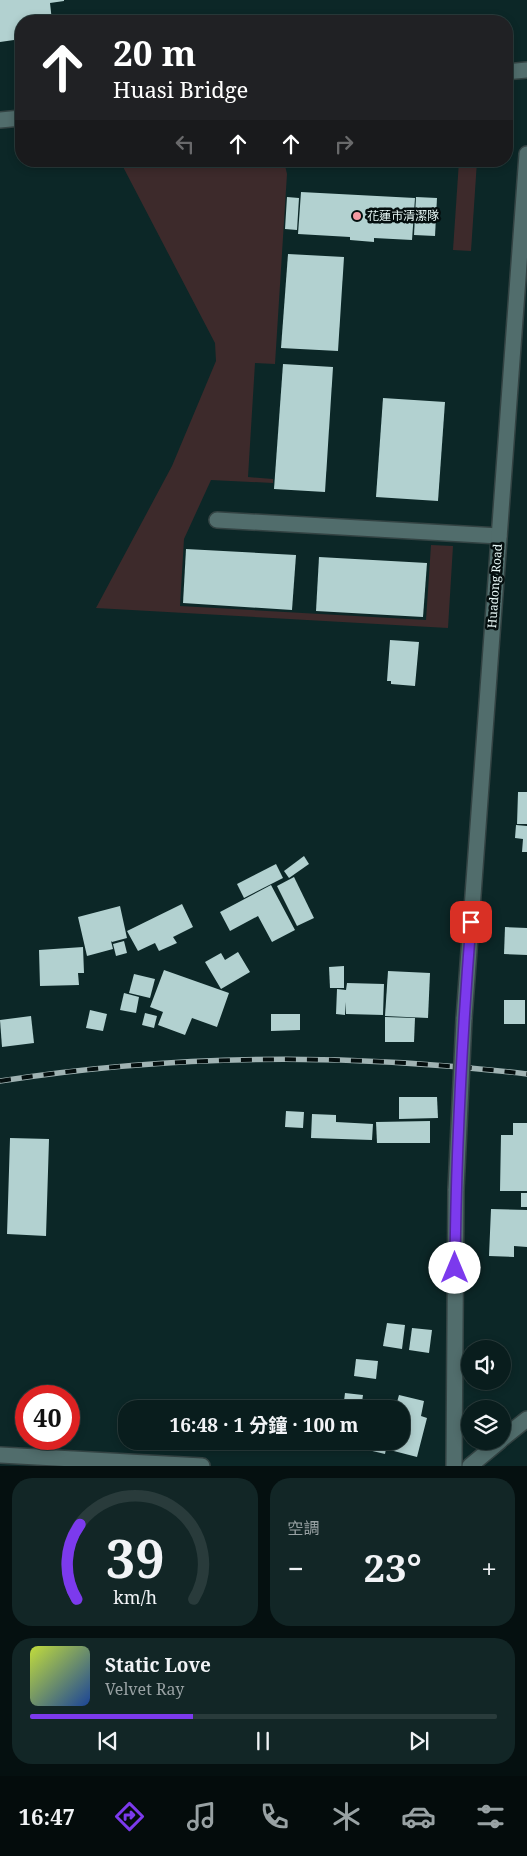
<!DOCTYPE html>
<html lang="zh-TW">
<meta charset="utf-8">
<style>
:root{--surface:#091d1d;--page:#122626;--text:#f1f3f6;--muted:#99a2a4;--line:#293b3b;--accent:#7c3aed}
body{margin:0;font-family:"Noto Serif","Noto Sans TC",serif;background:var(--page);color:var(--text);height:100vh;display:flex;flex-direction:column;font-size:19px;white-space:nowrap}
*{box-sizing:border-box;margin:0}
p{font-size:16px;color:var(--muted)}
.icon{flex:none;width:28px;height:28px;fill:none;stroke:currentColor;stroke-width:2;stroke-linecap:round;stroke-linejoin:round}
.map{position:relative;height:1466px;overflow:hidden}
.panel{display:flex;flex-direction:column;gap:12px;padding:12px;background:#051010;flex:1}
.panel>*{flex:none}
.hud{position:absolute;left:15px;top:15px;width:498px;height:152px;border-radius:20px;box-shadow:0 2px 8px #0003,0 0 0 1px var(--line);background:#202124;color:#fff;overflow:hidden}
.tools{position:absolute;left:461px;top:1340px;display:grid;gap:10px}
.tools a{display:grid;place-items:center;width:50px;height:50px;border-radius:50%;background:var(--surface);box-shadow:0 2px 8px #0003,0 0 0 1px var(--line);font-size:25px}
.speed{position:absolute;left:15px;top:1385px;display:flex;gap:10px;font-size:25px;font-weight:700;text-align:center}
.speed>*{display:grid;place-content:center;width:65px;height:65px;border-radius:50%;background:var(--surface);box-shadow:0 2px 8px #0003,0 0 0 1px var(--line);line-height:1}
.speed .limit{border:8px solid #d22;background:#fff;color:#111}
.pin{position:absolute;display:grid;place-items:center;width:42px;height:42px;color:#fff;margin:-21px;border-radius:10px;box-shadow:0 2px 8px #0006}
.me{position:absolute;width:55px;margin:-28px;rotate:0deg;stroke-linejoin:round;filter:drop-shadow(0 0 4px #0008)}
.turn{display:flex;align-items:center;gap:18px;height:105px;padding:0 15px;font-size:22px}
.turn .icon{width:65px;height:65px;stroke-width:2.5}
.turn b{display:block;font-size:35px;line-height:42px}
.lanes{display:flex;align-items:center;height:48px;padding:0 15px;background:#0003;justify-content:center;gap:25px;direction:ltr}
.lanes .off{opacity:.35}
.big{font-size:38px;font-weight:700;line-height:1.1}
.panel .widget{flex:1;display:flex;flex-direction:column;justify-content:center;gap:8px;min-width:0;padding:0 18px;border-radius:20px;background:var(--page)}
.panel .dial{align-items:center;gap:0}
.dial svg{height:130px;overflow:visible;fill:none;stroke:var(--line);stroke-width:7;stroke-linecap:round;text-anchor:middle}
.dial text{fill:var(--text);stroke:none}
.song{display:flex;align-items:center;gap:15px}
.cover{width:60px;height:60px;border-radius:8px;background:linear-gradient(135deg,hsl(70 70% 55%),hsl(220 70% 35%))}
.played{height:5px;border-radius:2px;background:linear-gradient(90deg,var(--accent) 35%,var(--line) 35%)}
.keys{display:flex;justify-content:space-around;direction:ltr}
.heat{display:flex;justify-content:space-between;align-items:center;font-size:28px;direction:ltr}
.panel .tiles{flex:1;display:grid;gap:12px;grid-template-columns:1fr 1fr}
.widget:last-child{grid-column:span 2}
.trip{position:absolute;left:118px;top:1400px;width:292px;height:50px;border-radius:20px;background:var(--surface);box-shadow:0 2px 8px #0003,0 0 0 1px var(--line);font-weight:700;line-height:50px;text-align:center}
.menu{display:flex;height:80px;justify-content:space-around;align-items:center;background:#040c0c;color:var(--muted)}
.menu .icon{width:35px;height:35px}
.menu .active{color:var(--accent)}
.menu b{font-size:22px;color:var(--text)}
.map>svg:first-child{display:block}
.green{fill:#3d2a2b}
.building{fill:#b2d1d0}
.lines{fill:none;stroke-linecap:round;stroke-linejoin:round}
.minor-casing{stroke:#334343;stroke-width:18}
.minor{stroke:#516d6c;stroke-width:15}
.rail-casing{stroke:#a0b3b3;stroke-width:5.5}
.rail{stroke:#040e0e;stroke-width:4;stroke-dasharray:11;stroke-linecap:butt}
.minor-bridge-casing{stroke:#334343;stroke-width:18;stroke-linecap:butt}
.minor-bridge{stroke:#516d6c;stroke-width:15}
.route-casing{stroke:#51269a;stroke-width:12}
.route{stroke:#7c3aed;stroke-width:9}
.poi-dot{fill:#f49aa2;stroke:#040e0e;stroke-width:2}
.labels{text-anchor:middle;stroke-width:5;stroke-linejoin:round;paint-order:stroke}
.poi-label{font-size:12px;fill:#e8f8f7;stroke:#040e0e;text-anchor:start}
.street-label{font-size:12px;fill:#e8f8f7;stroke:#040e0e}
</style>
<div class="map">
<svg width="527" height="1466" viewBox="0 0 527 1466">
<rect width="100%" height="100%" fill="#0c2727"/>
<!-- green -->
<g class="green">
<path d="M120,161H284L287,174L275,364L255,363L248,477L273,479V483L211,480L184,539L180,606L426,620L431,545L453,546L448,628L96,608L172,466L216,361L215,343Z"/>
<path d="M459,161H477L471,251L453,250Z"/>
</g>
<!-- building -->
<g class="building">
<path d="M0,0H64V1L50,3L52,21H21V39L0,42Z"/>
<path d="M301,192L415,198L412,240L374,238V242L350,240V237L298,234Z"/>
<path d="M287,197L299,198L297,230L285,229Z"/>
<path d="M416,197L437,198L435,236L414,235Z"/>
<path d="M288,254L344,257L338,351L281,348Z"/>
<path d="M283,364L333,367L325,492L274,489Z"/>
<path d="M383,398L445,402L438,501L376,497Z"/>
<path d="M186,549L296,555L292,610L183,603Z"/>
<path d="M319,557L427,563L423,617L316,611Z"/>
<path d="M390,640L419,642L415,686L391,684V681H387Z"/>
<path d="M518,792H527V824H517Z"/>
<path d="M516,825L527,826V852H522L523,839L515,838Z"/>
<path d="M304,856L309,864L289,878L284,871Z"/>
<path d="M276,864L283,878L244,898L237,884Z"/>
<path d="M294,877L314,918L297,926L277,886Z"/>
<path d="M271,885L295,930L272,942L258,916L230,931L220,912Z"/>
<path d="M182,904L193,927L173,937L177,943L159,951L155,943L138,951L127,931Z"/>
<path d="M120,906L127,938L112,942L111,941L113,949L87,956L78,917Z"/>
<path d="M505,927L527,928V955L504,954Z"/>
<path d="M124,941L127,953L116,956L113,944Z"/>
<path d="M83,947L84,973H78L79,985L40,986L39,950Z"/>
<path d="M238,952L250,972L221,989L205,962L221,953L225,960Z"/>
<path d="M344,966V988H330L329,967Z"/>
<path d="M164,970L229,993L217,1027L192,1018L185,1035L158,1025L163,1012L150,1007Z"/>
<path d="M388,971L430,973L428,1018L385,1016Z"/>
<path d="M134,974L155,979L150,998L129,993Z"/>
<path d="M347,983L384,984L383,1015L346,1014L345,1002V1015L336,1014L337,989L346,990Z"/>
<path d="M124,993L139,997L136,1013L120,1010Z"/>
<rect x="504" y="1000" width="21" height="24"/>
<path d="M90,1010L107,1014L103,1031L86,1028Z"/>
<path d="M145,1013L157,1016L154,1028L142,1025Z"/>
<path d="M271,1014H300V1030L271,1031Z"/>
<path d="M31,1016L34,1043L2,1047L0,1020Z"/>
<path d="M385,1017L415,1018L414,1042H385Z"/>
<path d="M399,1097H437L438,1118L399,1119Z"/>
<path d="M286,1111L304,1112L303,1128L285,1127Z"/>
<path d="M312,1114L336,1115V1122L373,1124L372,1140L311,1138Z"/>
<path d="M430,1121V1143H377L376,1122Z"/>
<path d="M513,1123H527V1191H500L501,1135H513Z"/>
<path d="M10,1138L49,1139L46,1236L7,1234Z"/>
<rect x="521" y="1193" width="6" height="14"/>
<path d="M491,1209L527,1210V1247L514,1246V1257L489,1256Z"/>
<path d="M387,1323L405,1325L402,1349L383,1346Z"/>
<path d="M412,1328L432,1330L429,1353L409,1350Z"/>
<path d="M356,1359L378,1361L376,1379L354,1376Z"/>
<path d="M345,1393L363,1395L361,1409H343Z"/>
<path d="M399,1395L424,1401L421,1416L427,1418L417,1457L386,1449L385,1454L364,1449L366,1441H401V1409H395Z"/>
</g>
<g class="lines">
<defs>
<g id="minor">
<path d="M506,72L527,70"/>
<path d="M0,120L21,118"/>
<path d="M217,520L499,536"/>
<path d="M464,1019L527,154"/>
<path d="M502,1439L527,1419"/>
<path d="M0,1455L202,1466"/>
<path d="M454,1466L456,1189"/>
<path d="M470,1466L500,1441"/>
</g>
</defs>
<!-- minor casing -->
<use href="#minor" class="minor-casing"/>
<!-- minor -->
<use href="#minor" class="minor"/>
<defs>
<path id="rail" d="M0,1081C173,1054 353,1053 527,1074"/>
</defs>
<!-- rail casing -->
<use href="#rail" class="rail-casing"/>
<!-- rail -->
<use href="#rail" class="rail"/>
<defs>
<path id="minor-bridge" d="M456,1189L464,1019"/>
</defs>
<!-- minor-bridge casing -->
<use href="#minor-bridge" class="minor-bridge-casing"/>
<!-- minor-bridge -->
<use href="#minor-bridge" class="minor-bridge"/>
</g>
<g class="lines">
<defs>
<path id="route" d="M455,1268C456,1153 462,1037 471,922"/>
</defs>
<!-- route casing -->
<use href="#route" class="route-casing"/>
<!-- route -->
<use href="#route" class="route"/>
</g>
<!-- markers -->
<circle class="poi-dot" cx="357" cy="216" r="5"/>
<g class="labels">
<!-- poi labels -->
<g class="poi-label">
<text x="367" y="220">花蓮市清潔隊</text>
</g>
<!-- street labels -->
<g class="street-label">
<text transform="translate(495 586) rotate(-86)" y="4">Huadong Road</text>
</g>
</g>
</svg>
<div class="tools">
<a><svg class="icon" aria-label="sound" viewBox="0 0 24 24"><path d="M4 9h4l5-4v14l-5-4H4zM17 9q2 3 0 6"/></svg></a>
<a><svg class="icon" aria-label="layers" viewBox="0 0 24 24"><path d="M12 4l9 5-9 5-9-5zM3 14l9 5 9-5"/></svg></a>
</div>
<div class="speed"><div class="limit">40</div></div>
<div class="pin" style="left:471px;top:922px;background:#d93025"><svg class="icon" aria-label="arrive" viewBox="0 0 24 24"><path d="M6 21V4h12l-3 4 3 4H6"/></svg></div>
<svg class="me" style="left:455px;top:1268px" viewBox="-20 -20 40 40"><circle r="19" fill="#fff"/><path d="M0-13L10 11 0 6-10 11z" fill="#7c3aed"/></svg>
<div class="trip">16:48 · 1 分鐘 · 100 m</div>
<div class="hud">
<div class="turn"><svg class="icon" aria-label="ahead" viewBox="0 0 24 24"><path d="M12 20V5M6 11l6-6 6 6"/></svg><div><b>20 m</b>Huasi Bridge</div></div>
<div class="lanes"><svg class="icon off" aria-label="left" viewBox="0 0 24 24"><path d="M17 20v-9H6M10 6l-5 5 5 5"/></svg><svg class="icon" aria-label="ahead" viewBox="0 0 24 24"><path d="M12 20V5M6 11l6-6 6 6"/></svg><svg class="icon" aria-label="ahead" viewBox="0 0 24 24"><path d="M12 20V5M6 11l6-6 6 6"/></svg><svg class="icon off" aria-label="right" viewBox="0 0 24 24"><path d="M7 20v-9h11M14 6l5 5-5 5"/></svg></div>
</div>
</div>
<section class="panel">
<div class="tiles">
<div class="widget dial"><svg viewBox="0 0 100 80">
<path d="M14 69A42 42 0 1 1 86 69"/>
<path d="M14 69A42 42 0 0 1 16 23" stroke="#7c3aed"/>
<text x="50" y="56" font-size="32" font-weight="700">39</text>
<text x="50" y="72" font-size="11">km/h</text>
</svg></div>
<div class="widget"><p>空調</p>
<div class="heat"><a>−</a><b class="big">23°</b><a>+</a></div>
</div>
<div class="widget">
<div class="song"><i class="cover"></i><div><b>Static Love</b><p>Velvet Ray</p></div></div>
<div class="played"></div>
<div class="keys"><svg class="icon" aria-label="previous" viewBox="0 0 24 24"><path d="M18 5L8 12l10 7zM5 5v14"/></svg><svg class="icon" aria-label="pause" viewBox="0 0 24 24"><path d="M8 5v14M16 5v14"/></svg><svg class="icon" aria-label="next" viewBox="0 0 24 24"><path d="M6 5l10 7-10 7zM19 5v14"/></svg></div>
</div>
</div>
</section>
<nav class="menu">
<b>16:47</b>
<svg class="icon active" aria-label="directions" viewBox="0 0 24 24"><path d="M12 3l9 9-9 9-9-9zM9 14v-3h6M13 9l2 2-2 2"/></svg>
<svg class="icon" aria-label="music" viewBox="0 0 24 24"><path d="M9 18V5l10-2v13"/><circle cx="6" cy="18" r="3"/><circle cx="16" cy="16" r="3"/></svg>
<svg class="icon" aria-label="phone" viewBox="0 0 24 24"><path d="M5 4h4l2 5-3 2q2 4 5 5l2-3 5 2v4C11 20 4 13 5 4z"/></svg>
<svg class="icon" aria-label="climate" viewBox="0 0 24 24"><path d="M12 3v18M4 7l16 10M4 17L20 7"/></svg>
<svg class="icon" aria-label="car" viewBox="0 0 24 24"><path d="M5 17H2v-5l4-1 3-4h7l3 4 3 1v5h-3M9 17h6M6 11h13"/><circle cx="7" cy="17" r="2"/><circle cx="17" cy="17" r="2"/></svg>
<svg class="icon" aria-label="filters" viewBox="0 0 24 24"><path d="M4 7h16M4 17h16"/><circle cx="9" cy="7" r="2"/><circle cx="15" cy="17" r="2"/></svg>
</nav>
